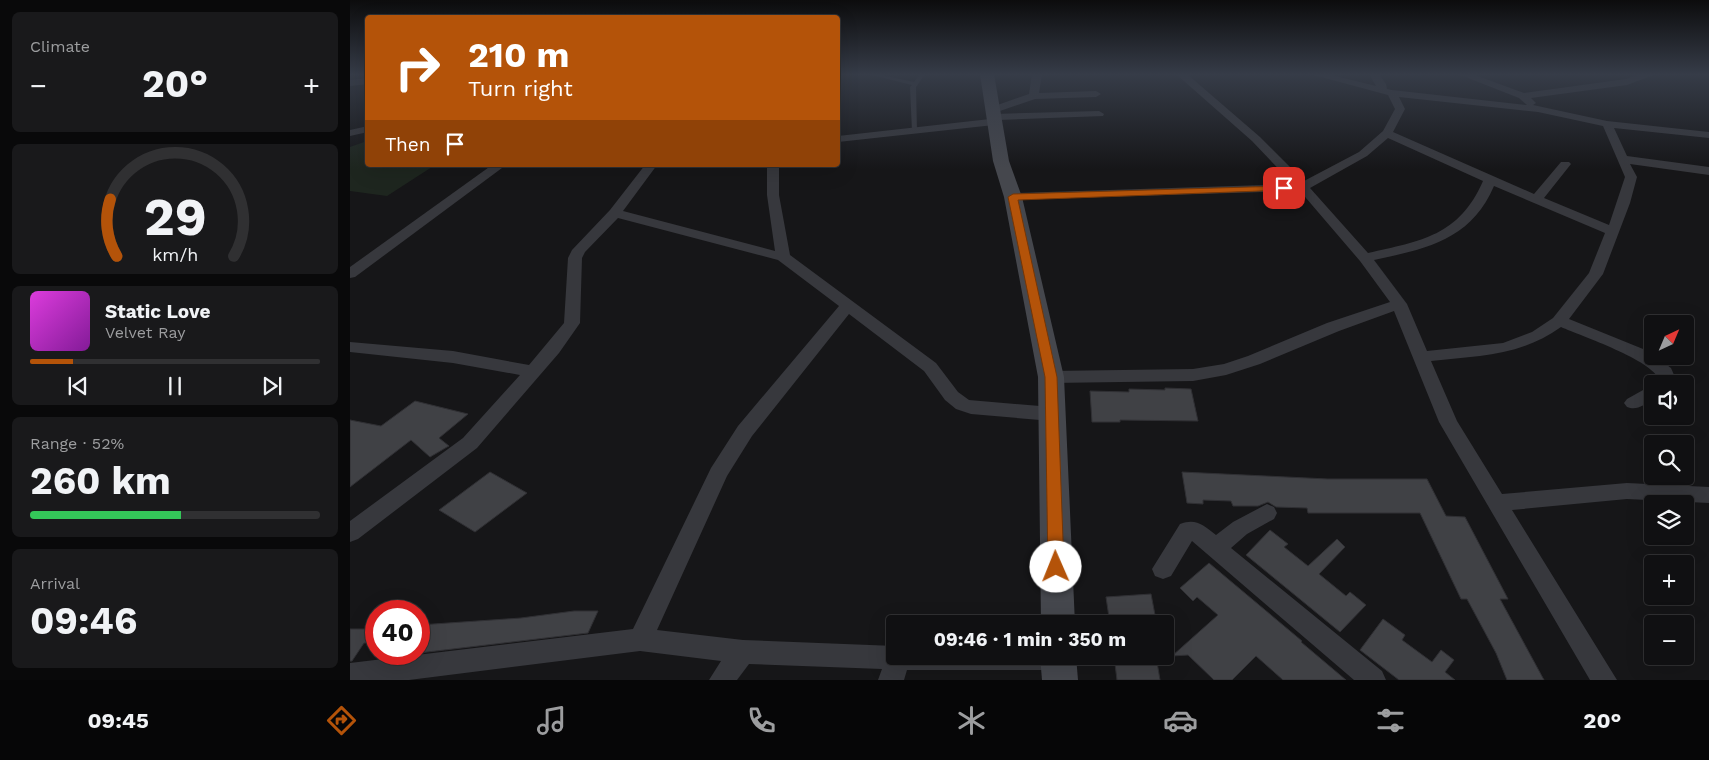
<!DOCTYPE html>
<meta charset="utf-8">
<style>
:root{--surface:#101012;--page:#19191b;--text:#f1f3f6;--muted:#9c9d9f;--line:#303032;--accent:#b45309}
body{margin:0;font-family:"Work Sans",sans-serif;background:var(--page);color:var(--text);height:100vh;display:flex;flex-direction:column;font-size:19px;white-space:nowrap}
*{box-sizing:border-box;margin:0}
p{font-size:16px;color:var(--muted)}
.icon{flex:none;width:28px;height:28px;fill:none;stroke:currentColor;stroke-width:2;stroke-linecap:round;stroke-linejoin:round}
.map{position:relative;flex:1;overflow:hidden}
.details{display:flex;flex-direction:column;gap:12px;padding:12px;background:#09090a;width:350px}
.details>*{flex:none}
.hud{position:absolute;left:15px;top:15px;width:475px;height:152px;border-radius:5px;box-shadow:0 5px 20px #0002,0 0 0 1px var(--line);background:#b45309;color:#fff;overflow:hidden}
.needle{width:32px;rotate:44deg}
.buttons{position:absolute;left:1294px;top:315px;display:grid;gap:10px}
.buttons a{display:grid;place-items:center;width:50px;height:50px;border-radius:5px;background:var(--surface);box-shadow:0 5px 20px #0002,0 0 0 1px var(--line);font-size:25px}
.speed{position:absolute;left:15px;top:600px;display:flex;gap:10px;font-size:25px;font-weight:700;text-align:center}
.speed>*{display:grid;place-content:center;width:65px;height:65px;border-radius:50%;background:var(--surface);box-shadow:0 5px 20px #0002,0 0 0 1px var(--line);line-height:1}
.speed .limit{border:8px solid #d22;background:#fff;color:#111}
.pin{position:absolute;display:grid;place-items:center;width:42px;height:42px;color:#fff;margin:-21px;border-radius:10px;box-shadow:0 2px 8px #0006}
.me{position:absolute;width:55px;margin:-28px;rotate:359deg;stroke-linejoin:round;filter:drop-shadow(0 0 4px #0008)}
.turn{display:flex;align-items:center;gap:18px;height:105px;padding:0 20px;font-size:22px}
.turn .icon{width:65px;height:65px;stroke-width:2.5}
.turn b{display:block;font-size:35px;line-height:42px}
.then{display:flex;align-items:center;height:48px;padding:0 20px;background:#0003;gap:10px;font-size:19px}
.big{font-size:38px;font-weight:700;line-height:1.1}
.details .card{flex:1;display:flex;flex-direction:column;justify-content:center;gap:8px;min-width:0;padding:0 18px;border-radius:8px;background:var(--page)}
.details .dial{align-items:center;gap:0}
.dial svg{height:130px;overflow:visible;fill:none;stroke:var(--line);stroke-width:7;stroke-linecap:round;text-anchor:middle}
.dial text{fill:var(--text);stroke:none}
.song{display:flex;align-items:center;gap:15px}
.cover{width:60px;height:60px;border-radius:8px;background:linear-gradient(135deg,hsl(300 70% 55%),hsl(290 70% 35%))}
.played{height:5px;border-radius:2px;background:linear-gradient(90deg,var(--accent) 15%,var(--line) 15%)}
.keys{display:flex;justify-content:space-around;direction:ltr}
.heat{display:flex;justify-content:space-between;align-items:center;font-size:28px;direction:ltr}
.charge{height:8px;border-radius:4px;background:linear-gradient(90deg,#34c759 52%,var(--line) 0)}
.trip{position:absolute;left:536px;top:615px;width:288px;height:50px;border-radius:5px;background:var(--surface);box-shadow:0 5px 20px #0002,0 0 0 1px var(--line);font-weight:700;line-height:50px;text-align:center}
.menu{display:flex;height:80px;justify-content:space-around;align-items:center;background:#060607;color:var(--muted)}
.menu .icon{width:35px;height:35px}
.menu .selected{color:var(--accent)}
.menu b{font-size:22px;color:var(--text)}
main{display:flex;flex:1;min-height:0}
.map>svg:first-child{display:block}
.green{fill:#1e261f}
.building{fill:#404145;stroke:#303034}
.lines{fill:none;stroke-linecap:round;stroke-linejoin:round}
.lane{fill:#37383d;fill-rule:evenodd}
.street{fill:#37383d;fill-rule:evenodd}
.secondary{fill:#45474d;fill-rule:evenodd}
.route{fill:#b45309;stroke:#753606}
</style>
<main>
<section class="details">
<div class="card"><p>Climate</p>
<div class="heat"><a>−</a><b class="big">20°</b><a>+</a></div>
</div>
<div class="card dial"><svg viewBox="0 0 100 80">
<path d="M14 69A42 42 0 1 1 86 69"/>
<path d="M14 69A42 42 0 0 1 10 34" stroke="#b45309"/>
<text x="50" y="56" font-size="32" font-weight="700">29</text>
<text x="50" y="72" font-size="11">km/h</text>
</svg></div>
<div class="card">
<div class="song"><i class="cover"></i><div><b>Static Love</b><p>Velvet Ray</p></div></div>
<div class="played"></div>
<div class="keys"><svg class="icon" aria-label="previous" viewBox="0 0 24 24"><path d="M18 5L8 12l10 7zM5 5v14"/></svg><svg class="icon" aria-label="pause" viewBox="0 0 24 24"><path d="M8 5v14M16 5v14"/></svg><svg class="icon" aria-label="next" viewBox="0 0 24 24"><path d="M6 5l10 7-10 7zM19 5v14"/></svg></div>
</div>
<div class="card"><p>Range · 52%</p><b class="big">260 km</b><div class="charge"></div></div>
<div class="card"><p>Arrival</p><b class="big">09:46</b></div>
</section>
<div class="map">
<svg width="1359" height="680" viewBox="0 0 1359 680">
<rect width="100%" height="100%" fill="#161618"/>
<!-- green -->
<path class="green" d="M17,141L18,165H85L37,196L0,191V147Z"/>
<!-- building -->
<g class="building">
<path d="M815,388L841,389L848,421L770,420V422H742L740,391L779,392V389L815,390Z"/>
<path d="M65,401L118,414L89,438L99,446L97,447L80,457L61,440L0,487V420L31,426Z"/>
<path d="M140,472L177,493L125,532L89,510Z"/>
<path d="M832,472L978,479H1077L1096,516L1115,517L1158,599H1150L1194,680H1157L1146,653L1117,599H1111L1070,513H958L957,508L926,507L918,502L908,506H883L881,501L853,500V504L837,503Z"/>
<path d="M920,530L938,544L934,547L958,566L987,539L995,547L969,574L996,596L1000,592L1016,605L990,632L896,555Z"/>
<path d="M859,563L952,641L951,642L996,680H933L906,656L882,680H864L838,655L822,656L868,615L847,597L843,601L830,588Z"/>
<path d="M801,594L805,615H799L800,624H760L756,597Z"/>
<path d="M224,611H248L238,633L69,653V625L171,618Z"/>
<path d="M1033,619L1055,635L1052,640L1082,662L1091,650L1104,660L1095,672L1105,680H1049L1010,650Z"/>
<path d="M0,629H26V643H14L2,661H0Z"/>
<path d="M764,656H806L810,680H767Z"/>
</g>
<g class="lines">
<!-- lane -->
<path class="lane" d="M518,74H527L564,82L570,74H575L566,87L567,132L562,131L560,87L562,85Z"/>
<!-- street -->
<g class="street">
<path d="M682,74H692L689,93L746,91L751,94L746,97L685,99L647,112H639L638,110L639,108L679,94Z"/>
<path d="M826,74H837L910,137L954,181L1009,152L1033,131L1045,109L1038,95L960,74H977L1026,86L1019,74H1029L1036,84L1037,89L1042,90L1177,105L1169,98L1108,74H1122L1174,93L1276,79L1291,74H1306L1277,85L1181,98L1186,103L1183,105L1257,121L1359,132V138L1264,128L1277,156L1359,167V175L1280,164L1287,177L1280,203L1253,274L1219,319L1298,351L1321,368L1327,382L1326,384H1306L1309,380C1303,360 1231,336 1211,327C1171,356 1128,356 1081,361L1107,421L1152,494L1277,483L1359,487V503L1277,499L1162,510L1267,680H1240L1089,422L1044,311L989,331L910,364L876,375L843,381L701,383L695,381L692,377L695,373L701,371L843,369L874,364L898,356L977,323L1040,302L1010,261L950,191L659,200L657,197L659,194L663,193L943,184L902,141ZM1049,97L1188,112L1253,126L1275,177L1259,225L1194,198L1221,164L1219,162H1211L1184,194L1043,132L1055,109ZM1038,138L1133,181C1109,236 1071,241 1018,253L960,188L1017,156ZM1144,186L1255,233L1239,273L1203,318L1182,332L1153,343L1077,351L1057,304L1024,260C1076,249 1121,240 1144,186Z"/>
<path d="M18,78V84L0,86V80Z"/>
<path d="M749,111L754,114L753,116L648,120V124L644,125L488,142V136L640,119L639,117L644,114Z"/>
<path d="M18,126V132L0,136V130Z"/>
<path d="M142,165H156L5,277L0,278V267Z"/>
<path d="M295,165H307L273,211L425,251L417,195V165H429V195L440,255L586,363L608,392L619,400L702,407L708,409L711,414L708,419L702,421L621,414L606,409L595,400L574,371L499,314L402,436L377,476L307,630L393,640L545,646V656H721L718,666L709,670H557L554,680H528L532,669L399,664L387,680H359L371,661L290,651L59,680H0V663L283,629L361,468L388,426L489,306L428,260L268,218L235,252L232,258L230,323L209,353L127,448L8,539L0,542V521L113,438L170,375L103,363L0,352V342L103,351L179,365L214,323L218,258L222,250L260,210Z"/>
<path d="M1302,385V399C1294,405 1287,411 1277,407L1274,403L1277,399Z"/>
<path d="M917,504L924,507L927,513L924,519L897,534L881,548L1032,671L1036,680H1004L842,541L821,576L813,579L805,576L802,569L830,524C846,518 853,525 866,535L883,522Z"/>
</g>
<!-- secondary -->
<g class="secondary">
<path d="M630,74H644L659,161L672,197L714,377L725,624H691L688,377L654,197L643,161Z"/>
<path d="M690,656H726L728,680H692Z"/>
</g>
</g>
<!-- sky -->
<linearGradient id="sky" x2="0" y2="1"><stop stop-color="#0c0c0d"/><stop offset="0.44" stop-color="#363c48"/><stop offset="1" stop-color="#363c48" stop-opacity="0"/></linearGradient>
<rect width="1359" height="169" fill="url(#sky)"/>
<!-- route -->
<path class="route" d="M934,186L938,188L937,190L668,200L707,377L714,567L712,571L706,573L701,571L698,567L695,377L658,197L663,194Z"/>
</svg>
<div class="buttons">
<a><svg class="needle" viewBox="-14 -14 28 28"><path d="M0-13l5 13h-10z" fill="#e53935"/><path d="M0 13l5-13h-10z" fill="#9c9d9f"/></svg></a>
<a><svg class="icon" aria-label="sound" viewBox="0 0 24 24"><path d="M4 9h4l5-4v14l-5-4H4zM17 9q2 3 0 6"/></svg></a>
<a><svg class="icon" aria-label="search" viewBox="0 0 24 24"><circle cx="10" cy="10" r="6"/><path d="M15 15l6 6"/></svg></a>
<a><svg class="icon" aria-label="layers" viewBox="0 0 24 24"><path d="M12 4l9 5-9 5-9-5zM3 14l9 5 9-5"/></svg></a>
<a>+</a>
<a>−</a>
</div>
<div class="speed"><div class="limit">40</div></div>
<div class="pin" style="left:934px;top:188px;background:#d93025"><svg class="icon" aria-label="arrive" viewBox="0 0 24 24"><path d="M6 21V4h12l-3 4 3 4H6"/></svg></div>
<svg class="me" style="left:706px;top:567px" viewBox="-20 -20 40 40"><circle r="19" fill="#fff"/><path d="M0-13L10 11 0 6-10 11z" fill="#b45309"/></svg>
<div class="trip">09:46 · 1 min · 350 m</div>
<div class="hud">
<div class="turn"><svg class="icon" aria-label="right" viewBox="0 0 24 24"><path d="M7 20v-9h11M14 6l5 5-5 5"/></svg><div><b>210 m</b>Turn right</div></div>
<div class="then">Then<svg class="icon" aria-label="arrive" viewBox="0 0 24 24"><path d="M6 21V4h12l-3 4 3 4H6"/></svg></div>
</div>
</div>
</main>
<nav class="menu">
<b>09:45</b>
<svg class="icon selected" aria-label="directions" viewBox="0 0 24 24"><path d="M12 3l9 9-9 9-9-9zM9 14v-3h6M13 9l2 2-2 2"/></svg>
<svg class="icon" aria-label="music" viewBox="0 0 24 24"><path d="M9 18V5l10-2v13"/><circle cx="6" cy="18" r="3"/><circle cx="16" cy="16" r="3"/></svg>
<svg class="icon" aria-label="phone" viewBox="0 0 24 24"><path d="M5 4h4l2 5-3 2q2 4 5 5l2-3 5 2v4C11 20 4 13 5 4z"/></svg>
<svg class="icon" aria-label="climate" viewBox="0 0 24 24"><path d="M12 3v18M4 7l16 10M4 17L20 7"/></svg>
<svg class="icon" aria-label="car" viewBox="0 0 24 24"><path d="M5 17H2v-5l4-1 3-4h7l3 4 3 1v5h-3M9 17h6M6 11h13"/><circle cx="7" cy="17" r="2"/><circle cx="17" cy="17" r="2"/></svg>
<svg class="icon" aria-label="filters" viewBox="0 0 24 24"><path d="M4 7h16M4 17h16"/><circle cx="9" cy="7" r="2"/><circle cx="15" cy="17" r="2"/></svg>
<b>20°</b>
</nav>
